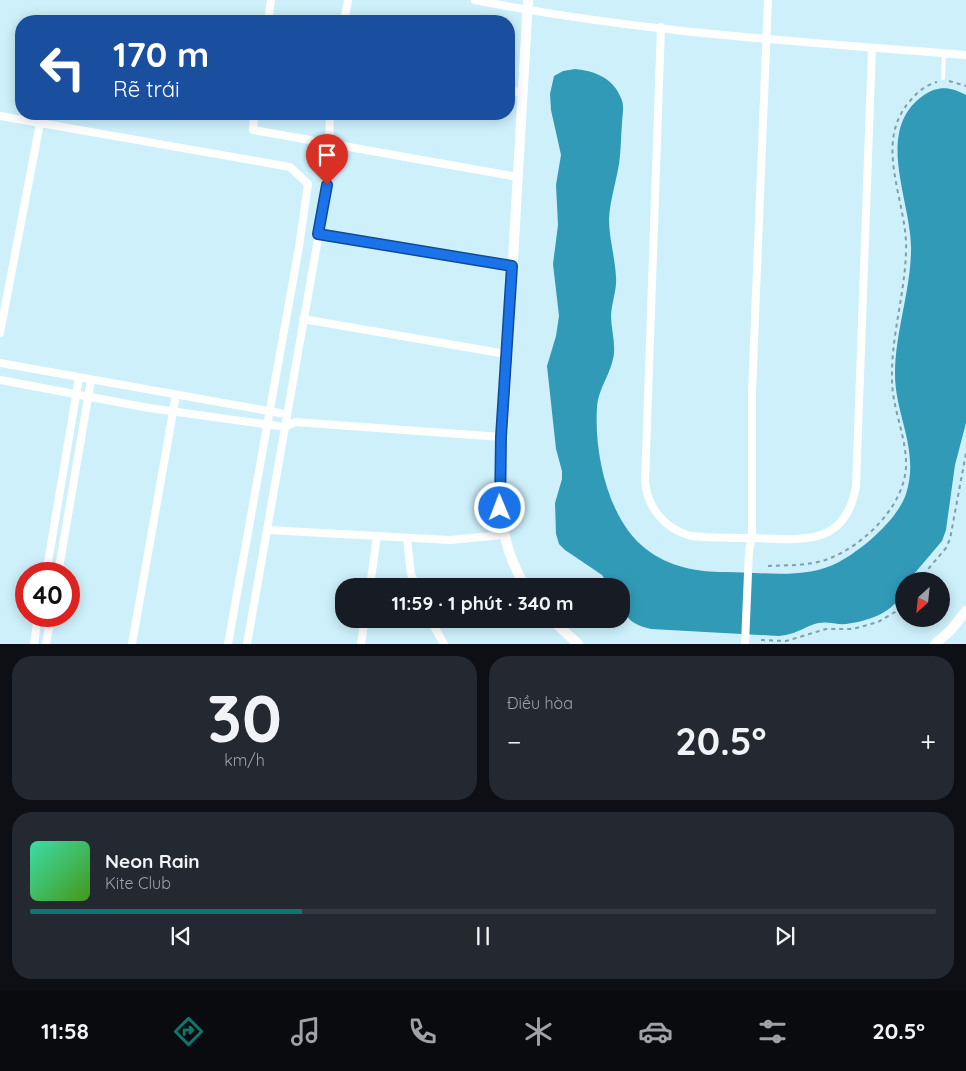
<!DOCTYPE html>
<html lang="vi">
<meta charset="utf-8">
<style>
:root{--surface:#171b24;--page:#242831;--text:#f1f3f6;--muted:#9ea1a6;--line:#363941;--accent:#0f766e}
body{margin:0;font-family:Quicksand,sans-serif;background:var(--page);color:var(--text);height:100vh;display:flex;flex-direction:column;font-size:19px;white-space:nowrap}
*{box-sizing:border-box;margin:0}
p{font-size:16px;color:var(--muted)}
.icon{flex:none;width:28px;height:28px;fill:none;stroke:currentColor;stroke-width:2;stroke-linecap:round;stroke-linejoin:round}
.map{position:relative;height:644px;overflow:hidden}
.sheet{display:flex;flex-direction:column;gap:12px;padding:12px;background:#0d0f14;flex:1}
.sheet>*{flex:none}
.hud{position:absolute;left:15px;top:15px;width:500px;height:105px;border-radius:20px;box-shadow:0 2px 12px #0003;background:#1a4fa0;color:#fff;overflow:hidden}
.needle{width:32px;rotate:207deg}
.tools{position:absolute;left:895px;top:572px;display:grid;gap:10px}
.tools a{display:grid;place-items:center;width:55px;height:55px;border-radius:50%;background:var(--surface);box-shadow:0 2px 12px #0003;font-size:25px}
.speed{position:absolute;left:15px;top:562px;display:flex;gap:10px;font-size:25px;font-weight:700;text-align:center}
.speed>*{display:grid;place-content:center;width:65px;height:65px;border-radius:50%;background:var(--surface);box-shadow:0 2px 12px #0003;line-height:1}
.speed .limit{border:8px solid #d22;background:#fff;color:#111}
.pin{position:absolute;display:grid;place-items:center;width:42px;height:42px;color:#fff;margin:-51px -21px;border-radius:50% 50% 50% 0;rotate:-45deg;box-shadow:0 0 5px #0007}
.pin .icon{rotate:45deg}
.me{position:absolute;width:55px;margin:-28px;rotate:359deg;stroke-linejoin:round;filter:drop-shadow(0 0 4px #0008)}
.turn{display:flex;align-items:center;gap:18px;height:105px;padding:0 15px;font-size:22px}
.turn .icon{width:65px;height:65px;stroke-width:2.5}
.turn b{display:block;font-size:35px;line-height:42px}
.big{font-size:38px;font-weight:800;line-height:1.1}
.sheet .tile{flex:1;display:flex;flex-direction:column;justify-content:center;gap:8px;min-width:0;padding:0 18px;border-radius:20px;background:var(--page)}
.sheet .dial{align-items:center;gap:0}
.dial b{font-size:65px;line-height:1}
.song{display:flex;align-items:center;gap:15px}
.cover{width:60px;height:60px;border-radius:8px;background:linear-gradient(135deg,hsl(160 70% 55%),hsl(100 70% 35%))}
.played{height:5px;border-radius:2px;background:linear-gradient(90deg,var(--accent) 30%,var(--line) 30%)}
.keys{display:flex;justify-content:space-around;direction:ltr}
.heat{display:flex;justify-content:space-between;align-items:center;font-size:28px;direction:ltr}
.sheet .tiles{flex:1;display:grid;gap:12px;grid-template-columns:1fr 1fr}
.tile:last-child{grid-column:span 2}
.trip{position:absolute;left:335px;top:578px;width:295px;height:50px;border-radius:20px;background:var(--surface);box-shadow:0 2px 12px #0003;font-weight:800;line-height:50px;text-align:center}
.tabs{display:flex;height:80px;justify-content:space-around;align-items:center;background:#090b0e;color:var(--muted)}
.tabs .icon{width:35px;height:35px}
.tabs .on{color:var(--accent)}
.tabs b{font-size:22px;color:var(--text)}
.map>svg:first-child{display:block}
.water{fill:#319bb7}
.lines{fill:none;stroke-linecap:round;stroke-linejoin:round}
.path{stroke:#829ea6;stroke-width:2;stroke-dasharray:4 4;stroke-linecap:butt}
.service{stroke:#fff;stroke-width:4}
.minor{stroke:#fff;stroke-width:8}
.tertiary{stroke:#fff;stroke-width:10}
.route-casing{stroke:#114b97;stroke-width:12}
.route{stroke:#1a73e8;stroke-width:9}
</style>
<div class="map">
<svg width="966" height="644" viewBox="0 0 966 644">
<rect width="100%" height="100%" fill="#cdf0fb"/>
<!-- water -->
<path class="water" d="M575,69C595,71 613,78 621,98C625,106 622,115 622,124C621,134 621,145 620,156C618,177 610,198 609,219C609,238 615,257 616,277C617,289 612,302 611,315C611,328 615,340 614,353C612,373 598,388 597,408C594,453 608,520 646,549C669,567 697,572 725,572C762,572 806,580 839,562C863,549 897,520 906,494C920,450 895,416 895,374C895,333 910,293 911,252C913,203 872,131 924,95C939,85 951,87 966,95V423L955,465L946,530L942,541L908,581H904C904,610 870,621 846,624C837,625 828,621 819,623C804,626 799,634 779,636L651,629C624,623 621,611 621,586H609L602,575L565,550L559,544L556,534L555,503L562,479V471L556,449L547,366L556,336L559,316L553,264L558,225L556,185L561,155L551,110L550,94L554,76L563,71Z"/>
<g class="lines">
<!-- path -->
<g class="path">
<path d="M949,81L966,86"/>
<path d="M768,566C788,565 809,566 828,559C865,545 908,503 906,461C905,433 892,407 892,379C891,336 905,294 906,251C908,202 872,144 910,101C917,92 926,85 937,82"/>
<path d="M918,581L946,548L950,539L966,453"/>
<path d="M761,640L786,641L826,629H853L878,622L895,612L904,602"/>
</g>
<!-- service -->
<path class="service" d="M943,78L944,53"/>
<!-- minor -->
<g class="minor">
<path d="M475,0C634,32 804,42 966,55"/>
<path d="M268,21L271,0"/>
<path d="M344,21L348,0"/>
<path d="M661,27L645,482C648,509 665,529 691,536C713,538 734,538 756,538C804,540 846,546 856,486L872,48"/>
<path d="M509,90L522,93"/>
<path d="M254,114L253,130L518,177"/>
<path d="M0,116L290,167L308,184L299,247L228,644"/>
<path d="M318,234L512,266"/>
<path d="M303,319L506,354"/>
<path d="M0,333L40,123"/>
<path d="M0,363L280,413"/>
<path d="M0,380L149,408L278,426"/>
<path d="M285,427L295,422L501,437"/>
<path d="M268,530L450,540L503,535"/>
<path d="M407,538L411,574L416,586"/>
<path d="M46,574L79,378"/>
<path d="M58,574L91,380"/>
<path d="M370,586L377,536"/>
<path d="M430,619L444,644"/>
<path d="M34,644L38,616"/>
<path d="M46,644L51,616"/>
<path d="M132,644L176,395"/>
<path d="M247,644L333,153L329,144L330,114"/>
<path d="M361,644L365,619"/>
<path d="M745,644L749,550L752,538V391L768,0"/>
</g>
<!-- tertiary -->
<g class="tertiary">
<path d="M525,586C504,551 501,524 500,484L528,0"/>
<path d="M551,619L578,644"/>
<path d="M935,644L950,631L966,611"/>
</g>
</g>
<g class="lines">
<defs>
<path id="route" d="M327,185L318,234L512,266L501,437L500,508"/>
</defs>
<!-- route casing -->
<use href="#route" class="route-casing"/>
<!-- route -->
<use href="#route" class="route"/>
</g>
</svg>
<div class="tools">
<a><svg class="needle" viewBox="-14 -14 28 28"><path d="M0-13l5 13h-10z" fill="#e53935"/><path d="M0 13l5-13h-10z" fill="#9ea1a6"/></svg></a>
</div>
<div class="speed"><div class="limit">40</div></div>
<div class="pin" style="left:327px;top:185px;background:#d93025"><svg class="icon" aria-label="arrive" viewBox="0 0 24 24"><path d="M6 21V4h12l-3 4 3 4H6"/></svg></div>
<svg class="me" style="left:500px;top:508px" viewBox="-20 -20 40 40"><circle r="17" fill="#1a73e8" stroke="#fff" stroke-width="3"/><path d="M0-11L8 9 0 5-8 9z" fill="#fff"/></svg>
<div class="trip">11:59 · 1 phút · 340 m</div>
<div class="hud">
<div class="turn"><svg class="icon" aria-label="left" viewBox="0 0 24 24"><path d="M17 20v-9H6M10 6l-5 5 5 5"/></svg><div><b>170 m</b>Rẽ trái</div></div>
</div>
</div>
<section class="sheet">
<div class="tiles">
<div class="tile dial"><b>30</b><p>km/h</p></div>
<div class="tile"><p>Điều hòa</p>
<div class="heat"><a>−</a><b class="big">20.5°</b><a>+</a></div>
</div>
<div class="tile">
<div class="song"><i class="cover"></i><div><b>Neon Rain</b><p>Kite Club</p></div></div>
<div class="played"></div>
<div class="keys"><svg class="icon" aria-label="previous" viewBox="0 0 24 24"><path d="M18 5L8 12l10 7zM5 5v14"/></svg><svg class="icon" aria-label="pause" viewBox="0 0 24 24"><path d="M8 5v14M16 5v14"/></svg><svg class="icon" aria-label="next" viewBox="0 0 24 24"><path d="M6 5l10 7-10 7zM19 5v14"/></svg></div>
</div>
</div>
</section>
<nav class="tabs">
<b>11:58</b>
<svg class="icon on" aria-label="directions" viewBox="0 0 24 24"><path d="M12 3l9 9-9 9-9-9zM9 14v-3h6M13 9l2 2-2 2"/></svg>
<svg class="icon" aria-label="music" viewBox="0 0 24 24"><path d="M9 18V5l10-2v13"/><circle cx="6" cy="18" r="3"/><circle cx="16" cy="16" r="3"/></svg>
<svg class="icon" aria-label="phone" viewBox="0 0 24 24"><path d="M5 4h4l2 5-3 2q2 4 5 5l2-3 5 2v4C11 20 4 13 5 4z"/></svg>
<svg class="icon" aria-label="climate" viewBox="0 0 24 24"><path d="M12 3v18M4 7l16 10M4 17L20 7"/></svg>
<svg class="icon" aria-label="car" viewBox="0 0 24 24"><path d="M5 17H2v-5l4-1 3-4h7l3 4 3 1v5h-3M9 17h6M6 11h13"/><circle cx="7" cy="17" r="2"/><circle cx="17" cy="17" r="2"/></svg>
<svg class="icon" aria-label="filters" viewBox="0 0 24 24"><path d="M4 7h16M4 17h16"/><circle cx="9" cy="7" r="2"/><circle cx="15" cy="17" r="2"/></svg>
<b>20.5°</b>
</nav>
